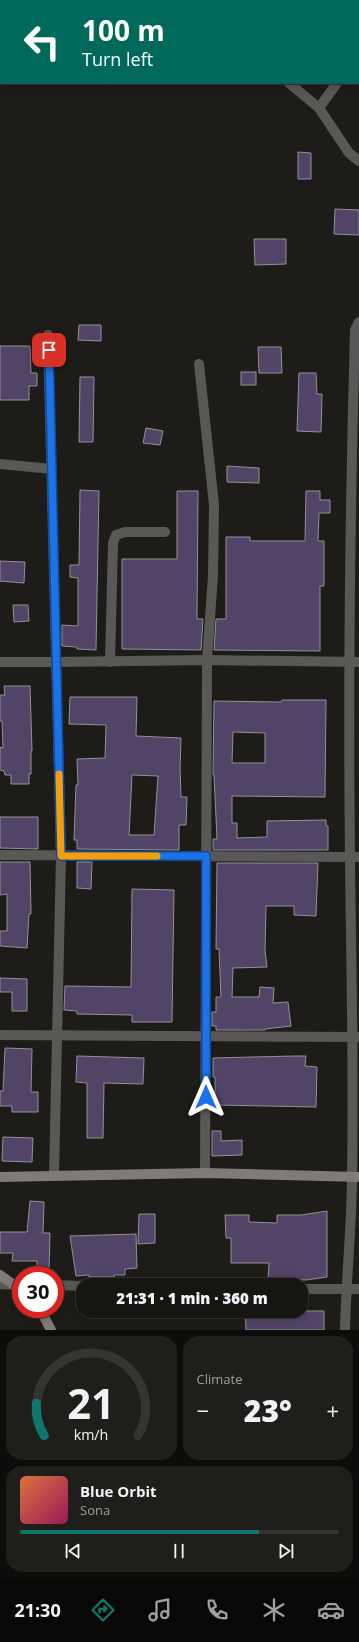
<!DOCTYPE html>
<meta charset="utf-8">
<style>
:root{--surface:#161512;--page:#1f1e1b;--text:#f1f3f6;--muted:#9e9f9f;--line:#353432;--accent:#0f766e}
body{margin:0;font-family:"Open Sans",sans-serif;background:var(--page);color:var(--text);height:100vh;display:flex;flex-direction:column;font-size:15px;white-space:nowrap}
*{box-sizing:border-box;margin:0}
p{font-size:13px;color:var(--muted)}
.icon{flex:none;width:22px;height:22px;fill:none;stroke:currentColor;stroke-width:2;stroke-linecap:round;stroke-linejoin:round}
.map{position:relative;height:1330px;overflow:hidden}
.sheet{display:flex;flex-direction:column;gap:6px;padding:6px;background:#0c0c0a;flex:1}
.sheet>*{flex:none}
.guide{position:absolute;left:0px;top:0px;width:359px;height:84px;box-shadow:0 2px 10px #0003,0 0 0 1px var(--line);background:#00695c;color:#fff;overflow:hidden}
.speed{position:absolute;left:12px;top:1266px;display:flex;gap:8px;font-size:20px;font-weight:700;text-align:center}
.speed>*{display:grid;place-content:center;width:52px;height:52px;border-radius:50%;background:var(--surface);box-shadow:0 2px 10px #0003,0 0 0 1px var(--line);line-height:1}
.speed .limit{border:6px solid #d22;background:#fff;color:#111}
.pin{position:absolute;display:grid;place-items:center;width:34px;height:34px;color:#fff;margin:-17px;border-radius:8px;box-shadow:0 2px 6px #0006}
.me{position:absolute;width:44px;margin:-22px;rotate:0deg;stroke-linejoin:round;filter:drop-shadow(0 0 3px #0008)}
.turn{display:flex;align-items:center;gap:14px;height:84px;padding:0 16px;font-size:18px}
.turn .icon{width:52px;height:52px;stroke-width:2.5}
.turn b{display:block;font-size:28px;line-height:34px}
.big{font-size:30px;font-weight:800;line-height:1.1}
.sheet .tile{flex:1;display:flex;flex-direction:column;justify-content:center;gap:6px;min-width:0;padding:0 14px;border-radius:16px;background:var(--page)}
.sheet .dial{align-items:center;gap:0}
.dial svg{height:104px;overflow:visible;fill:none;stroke:var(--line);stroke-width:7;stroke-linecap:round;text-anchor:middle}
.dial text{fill:var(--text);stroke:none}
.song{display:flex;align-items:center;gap:12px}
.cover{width:48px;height:48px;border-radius:6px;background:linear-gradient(135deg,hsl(20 70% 55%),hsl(330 70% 35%))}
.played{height:4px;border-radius:2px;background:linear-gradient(90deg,var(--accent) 75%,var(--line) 75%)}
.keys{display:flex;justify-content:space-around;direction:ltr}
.heat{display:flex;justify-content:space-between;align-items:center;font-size:22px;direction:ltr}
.sheet .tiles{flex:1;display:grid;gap:6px;grid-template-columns:1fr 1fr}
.tile:last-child{grid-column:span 2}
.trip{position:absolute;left:76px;top:1278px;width:232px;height:40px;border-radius:16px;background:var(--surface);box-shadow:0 2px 10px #0003,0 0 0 1px var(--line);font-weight:800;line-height:40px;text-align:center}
.dock{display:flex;height:64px;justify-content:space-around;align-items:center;background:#090807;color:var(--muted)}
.dock .icon{width:28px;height:28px}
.dock .on{color:var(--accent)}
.dock b{font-size:18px;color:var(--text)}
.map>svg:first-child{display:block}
.building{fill:#514466;stroke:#929196;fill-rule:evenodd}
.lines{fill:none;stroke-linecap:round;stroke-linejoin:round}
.lane{stroke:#5a5857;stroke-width:10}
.street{stroke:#5a5857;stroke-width:10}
.secondary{stroke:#7e7b78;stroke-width:10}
.route-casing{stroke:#114b97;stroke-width:10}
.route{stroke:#1a73e8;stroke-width:7}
.slow{stroke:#f59e0b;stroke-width:7}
</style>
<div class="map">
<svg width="359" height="1330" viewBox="0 0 359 1330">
<rect width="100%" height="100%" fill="#1d1c18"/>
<!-- building -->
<g class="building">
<path d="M298,152L311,153V179H298Z"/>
<path d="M335,209L359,210V235L334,234Z"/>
<path d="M254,239H286V264L255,265Z"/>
<path d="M79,325H101V341L78,340Z"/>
<path d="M0,346H30L31,373H37V386H29V400H0Z"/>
<path d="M258,347H281L282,373H259Z"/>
<rect x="241" y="372" width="15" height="13"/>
<path d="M299,373H316L317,394H322L321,432L297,431Z"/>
<path d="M80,377H94L93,442H79Z"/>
<path d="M146,428L163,431L160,445L143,443Z"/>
<path d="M227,466L259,468V483L227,482Z"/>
<path d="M80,490L99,491L96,650L77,649V647L62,646V625L78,626V578L70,577V565H79Z"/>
<path d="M177,491H198L197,619H203L201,650L122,649V559H177Z"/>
<path d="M306,491H320V500H330V513H319L318,541H324V586H320V651L214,650L216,619H226V537H250V541H305Z"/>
<path d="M0,561L25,562L24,583L0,581Z"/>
<path d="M13,605H28L29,621L14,622Z"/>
<path d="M4,686H30L32,751H31V774H29V784H11V775H5L4,771L0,770V747L3,748L2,721H0V695H5Z"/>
<path d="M70,697H137L136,736L181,738L180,768L181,797H187L186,825H179V850L77,849V840H74L76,785H78L77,759L105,758L106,725L69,724ZM132,775L158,776L154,835H129Z"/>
<path d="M282,700H326L325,797L232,796V823H237V838L267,837V821L326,820V826H328V850H213V839H217L214,775H213L214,701L281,702ZM233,732L265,733V763H232Z"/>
<path d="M0,817H38V849L0,848Z"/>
<path d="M0,862H30L31,914H29L27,948L0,946V931H7V894L0,895Z"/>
<path d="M77,862H92L91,889L77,888Z"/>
<path d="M217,863H318L316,916L294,915V906H266L265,951L267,967L233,968L232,997H259L260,987L274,988L273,1003L288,1002L291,1026L265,1029V1030H216V1026H212V1012H216V997H221L219,949H216Z"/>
<path d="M132,889L174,890L172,1022H132V1015L77,1014V1011L64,1010L65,986L131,987Z"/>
<path d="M0,978L27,979V1011H12V992H0Z"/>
<path d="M5,1048L32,1049L31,1092H38V1112H12V1106H0V1091H3Z"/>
<path d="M77,1056L144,1058L143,1084L104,1083L103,1138H87V1083L76,1082Z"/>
<path d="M294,1056H306L305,1066L317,1067L316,1107L215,1105V1077H213V1058Z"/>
<path d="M212,1131H221V1141L242,1140V1155L212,1156Z"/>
<path d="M3,1137L33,1138L32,1162L2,1161Z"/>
<path d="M30,1201L44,1202L43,1233H50L49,1270H37V1261H12L13,1253H0V1232H27Z"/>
<path d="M327,1211V1277L306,1280L268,1279L269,1263H231V1238H226L225,1215H249V1222L277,1223V1215H301Z"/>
<path d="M139,1214H155V1243L138,1244Z"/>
<path d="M136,1234L137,1268L125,1269V1275H114V1277H89V1275L76,1276L70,1236Z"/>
<path d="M245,1311H324V1330H246Z"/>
</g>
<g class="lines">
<!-- lane -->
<g class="lane">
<path d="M358,54L359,53"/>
<path d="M319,108L337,83"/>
<path d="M199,364L214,505L213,575L207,660"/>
<path d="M110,662L113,543L116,535L125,532H165"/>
</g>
<!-- street -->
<g class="street">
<path d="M0,25H1"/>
<path d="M289,83L319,108L349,153L359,161"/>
<path d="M48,335L61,856L54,1176"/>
<path d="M0,464L52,469"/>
<path d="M0,662H56L207,660L359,662"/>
<path d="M0,855L359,857"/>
<path d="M0,1035L359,1037"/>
<path d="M205,1173L207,660"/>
<path d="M0,1284L18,1285"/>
<path d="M55,1285L83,1286"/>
<path d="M301,1289H359"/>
<path d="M345,1330C346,1278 352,1226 352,1174C354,1069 351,963 350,858C348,682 350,506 355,330L359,322"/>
</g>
<!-- secondary -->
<g class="secondary">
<path d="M0,1177L205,1173L359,1177"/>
<path d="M0,1275L21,1290"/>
<path d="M40,1309L51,1330"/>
</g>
</g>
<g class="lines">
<defs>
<path id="route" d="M49,350L61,856H206V1097"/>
</defs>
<!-- route casing -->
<use href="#route" class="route-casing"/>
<!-- route -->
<use href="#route" class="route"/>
<!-- slow -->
<path class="slow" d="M59,774L61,856H157"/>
</g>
</svg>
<div class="speed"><div class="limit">30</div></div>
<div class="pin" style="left:49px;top:350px;background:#d93025"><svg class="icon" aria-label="arrive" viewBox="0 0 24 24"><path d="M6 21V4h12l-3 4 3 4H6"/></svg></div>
<svg class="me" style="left:206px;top:1097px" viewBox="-20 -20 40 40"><path d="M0-17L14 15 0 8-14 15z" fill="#1a73e8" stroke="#fff" stroke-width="4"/></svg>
<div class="trip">21:31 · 1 min · 360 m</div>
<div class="guide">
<div class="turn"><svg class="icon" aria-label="left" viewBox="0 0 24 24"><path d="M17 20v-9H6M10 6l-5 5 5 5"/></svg><div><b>100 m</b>Turn left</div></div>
</div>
</div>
<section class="sheet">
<div class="tiles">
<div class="tile dial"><svg viewBox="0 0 100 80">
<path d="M14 69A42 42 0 1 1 86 69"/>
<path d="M14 69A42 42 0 0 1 8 44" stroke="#0f766e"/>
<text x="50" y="56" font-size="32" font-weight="700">21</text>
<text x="50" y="72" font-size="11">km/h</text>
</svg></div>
<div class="tile"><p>Climate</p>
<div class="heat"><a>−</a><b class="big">23°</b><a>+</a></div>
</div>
<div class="tile">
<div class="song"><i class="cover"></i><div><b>Blue Orbit</b><p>Sona</p></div></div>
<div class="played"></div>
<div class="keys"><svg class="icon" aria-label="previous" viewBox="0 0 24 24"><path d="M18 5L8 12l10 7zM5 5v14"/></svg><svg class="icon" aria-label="pause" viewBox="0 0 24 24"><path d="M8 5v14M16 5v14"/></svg><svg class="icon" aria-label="next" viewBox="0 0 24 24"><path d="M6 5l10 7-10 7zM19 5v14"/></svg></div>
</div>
</div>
</section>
<nav class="dock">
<b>21:30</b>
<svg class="icon on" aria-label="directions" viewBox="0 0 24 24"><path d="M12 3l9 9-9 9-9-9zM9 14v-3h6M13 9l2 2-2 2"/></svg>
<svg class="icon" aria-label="music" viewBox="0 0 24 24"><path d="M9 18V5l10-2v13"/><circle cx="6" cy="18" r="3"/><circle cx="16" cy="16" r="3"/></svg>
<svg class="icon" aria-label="phone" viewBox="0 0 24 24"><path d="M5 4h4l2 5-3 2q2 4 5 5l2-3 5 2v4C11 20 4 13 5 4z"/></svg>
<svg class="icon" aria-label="climate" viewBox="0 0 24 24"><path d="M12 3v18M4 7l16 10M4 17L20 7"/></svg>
<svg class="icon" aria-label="car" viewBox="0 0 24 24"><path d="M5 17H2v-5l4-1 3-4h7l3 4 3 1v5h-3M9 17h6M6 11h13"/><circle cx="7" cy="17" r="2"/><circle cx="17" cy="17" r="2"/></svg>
</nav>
